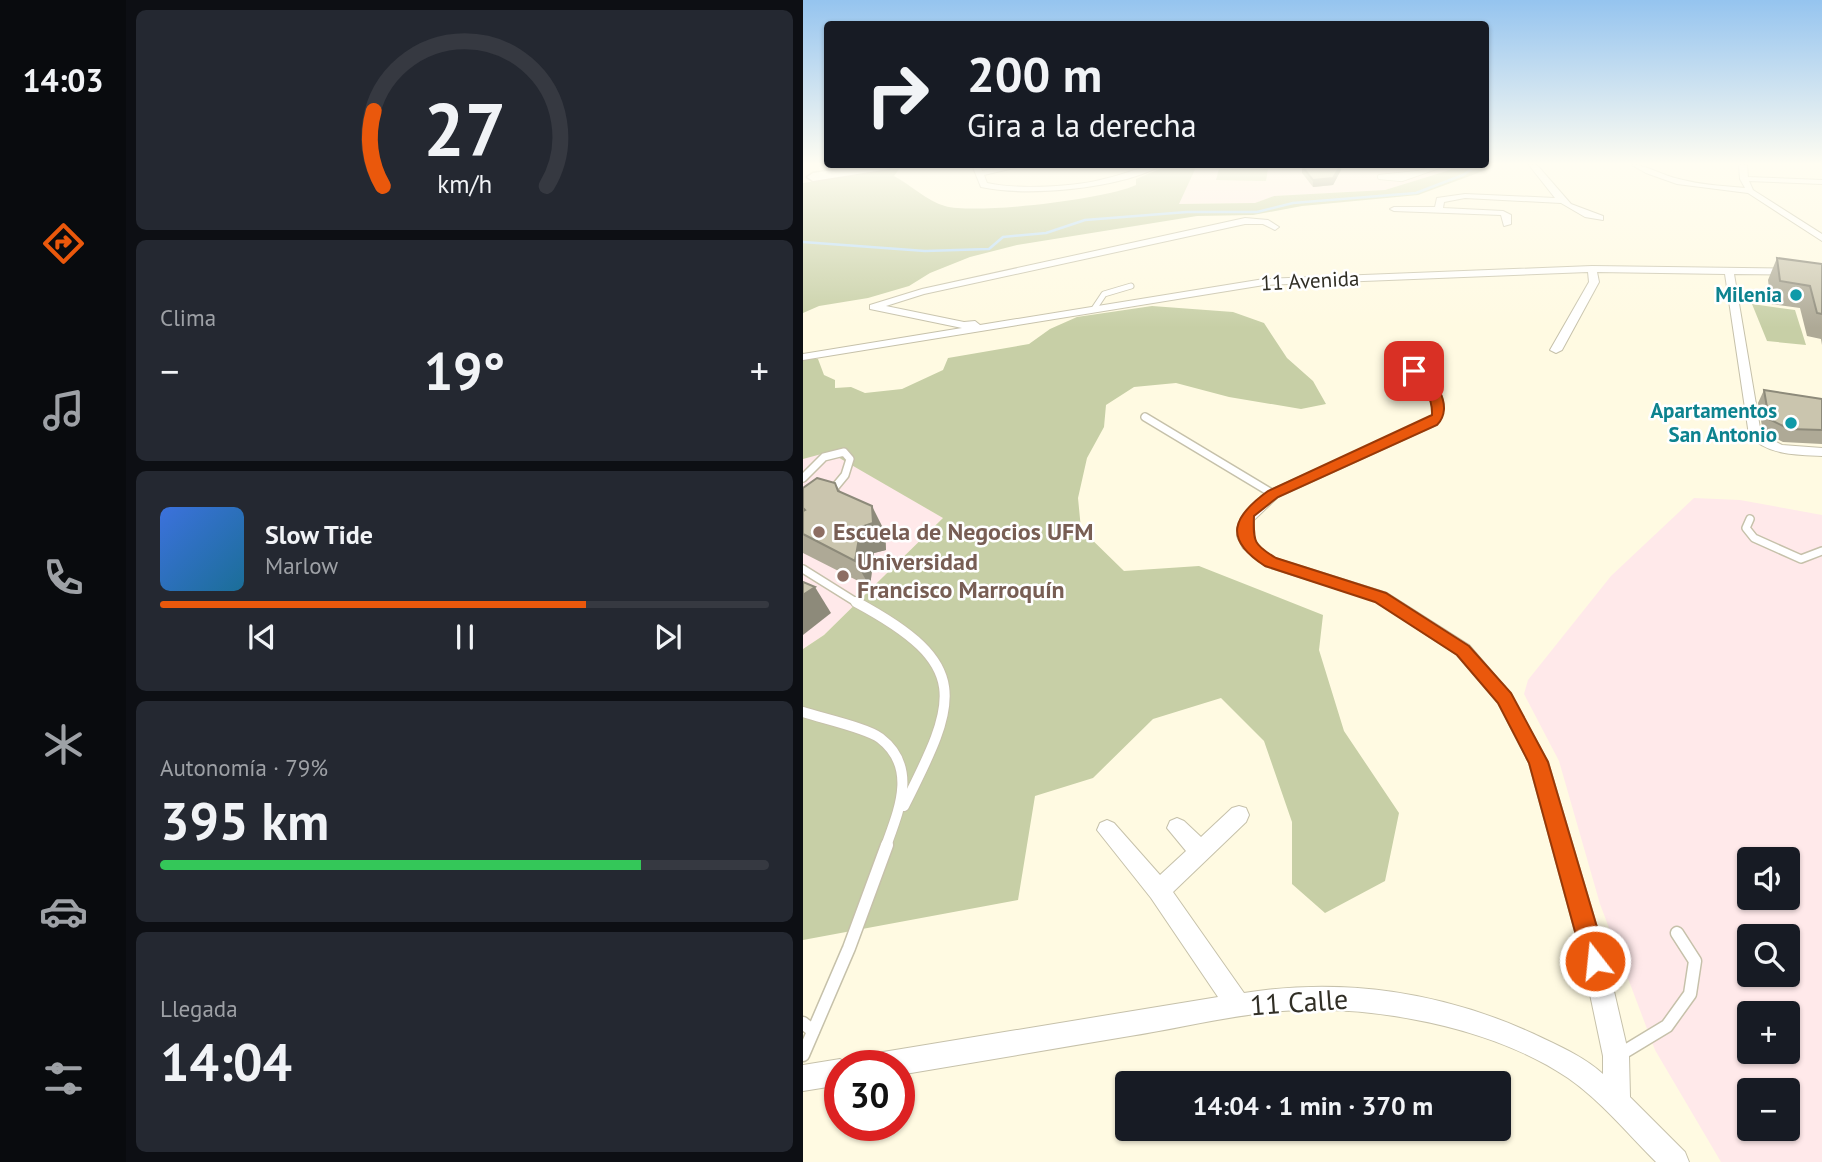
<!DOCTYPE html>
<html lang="es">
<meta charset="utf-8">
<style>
:root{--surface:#171b24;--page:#242831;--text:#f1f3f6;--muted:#9ea1a6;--line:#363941;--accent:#ea580c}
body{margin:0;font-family:"PT Sans",sans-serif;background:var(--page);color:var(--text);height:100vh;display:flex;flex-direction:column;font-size:26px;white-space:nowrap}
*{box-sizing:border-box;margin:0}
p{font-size:23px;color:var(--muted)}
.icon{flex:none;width:38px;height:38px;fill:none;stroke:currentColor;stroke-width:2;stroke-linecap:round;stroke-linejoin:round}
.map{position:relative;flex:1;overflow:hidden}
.side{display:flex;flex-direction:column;gap:10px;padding:10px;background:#0d0f14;width:677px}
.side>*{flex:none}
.guide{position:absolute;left:21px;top:21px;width:665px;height:147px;border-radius:7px;box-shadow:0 2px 5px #0004;background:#171b24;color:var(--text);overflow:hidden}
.fabs{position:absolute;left:934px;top:847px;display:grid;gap:14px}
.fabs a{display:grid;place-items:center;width:63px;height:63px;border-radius:7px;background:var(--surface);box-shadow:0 2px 5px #0004;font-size:35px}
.speed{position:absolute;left:21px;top:1050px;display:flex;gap:14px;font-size:35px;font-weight:700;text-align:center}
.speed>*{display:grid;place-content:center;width:91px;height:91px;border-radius:50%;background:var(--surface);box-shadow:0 2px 5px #0004;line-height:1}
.speed .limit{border:10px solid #d22;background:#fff;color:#111}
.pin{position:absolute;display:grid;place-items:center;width:60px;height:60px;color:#fff;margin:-30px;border-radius:14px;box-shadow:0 4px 10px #0006}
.me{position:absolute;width:77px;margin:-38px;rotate:344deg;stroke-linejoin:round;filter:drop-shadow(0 0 5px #0008)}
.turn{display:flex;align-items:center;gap:24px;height:147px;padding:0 28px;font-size:32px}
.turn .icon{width:91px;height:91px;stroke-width:2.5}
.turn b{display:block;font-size:49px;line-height:60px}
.big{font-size:52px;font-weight:700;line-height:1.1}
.side .tile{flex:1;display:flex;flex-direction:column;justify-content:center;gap:10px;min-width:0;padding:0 24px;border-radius:10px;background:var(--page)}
.side .dial{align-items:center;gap:0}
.dial svg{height:182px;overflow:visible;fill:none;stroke:var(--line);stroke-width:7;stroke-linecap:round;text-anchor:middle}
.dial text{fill:var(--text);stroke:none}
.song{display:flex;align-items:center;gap:21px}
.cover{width:84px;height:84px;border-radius:10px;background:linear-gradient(135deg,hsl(220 70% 55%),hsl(200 70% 35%))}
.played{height:7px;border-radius:4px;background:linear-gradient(90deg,var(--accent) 70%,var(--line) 70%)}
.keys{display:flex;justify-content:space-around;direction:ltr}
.heat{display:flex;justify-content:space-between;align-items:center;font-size:38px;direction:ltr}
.charge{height:10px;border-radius:5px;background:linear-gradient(90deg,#34c759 79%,var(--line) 0)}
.trip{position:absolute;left:312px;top:1071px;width:396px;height:70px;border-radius:7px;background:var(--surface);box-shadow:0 2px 5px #0004;font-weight:700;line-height:70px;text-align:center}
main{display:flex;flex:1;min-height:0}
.tabs{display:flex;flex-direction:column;width:126px;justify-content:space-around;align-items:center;background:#090b0e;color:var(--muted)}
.tabs .icon{width:49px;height:49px}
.tabs .on{color:var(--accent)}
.tabs b{font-size:32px;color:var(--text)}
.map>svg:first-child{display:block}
.education{fill:#ffe9ea;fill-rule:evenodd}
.green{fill:#c7cfa6}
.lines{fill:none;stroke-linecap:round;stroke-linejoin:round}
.stream{stroke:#b8dbfa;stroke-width:2.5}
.service-far4-casing{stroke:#c6c1aa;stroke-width:6}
.service-far3-casing{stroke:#c6c1aa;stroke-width:7}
.service-far2-casing{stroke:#c6c1aa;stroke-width:10}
.service-far1-casing{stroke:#c6c1aa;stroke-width:12}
.service-casing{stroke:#c6c1aa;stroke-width:15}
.minor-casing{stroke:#c6c1aa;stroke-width:2}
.primary-casing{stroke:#c6c1aa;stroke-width:3}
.service-far4{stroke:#fff;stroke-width:4.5}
.service-far3{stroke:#fff;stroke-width:5}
.service-far2{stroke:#fff;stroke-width:7}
.service-far1{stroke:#fff;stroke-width:10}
.service{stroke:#fff;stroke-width:12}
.minor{fill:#fff;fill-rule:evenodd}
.primary{fill:#fff;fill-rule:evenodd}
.wall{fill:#aea996}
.shaded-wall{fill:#8d8a7a}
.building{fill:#cac5ae;stroke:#8d8a7a;stroke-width:2}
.route{fill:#ea580c;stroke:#983908;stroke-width:2}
.culture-dot{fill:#0f9aa8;stroke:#fff;stroke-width:2.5}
.education-dot{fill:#8d6e63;stroke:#fff;stroke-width:2.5}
.labels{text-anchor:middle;stroke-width:5;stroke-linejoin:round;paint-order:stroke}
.far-street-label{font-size:21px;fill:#302e25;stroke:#fff}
.far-culture-label{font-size:21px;font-weight:bold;fill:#0d838f;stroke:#fff;text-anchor:end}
.education-label{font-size:24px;font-weight:bold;fill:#785e54;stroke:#fff;text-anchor:start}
.near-street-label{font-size:28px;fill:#302e25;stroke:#fff}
</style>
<main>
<nav class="tabs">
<b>14:03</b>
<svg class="icon on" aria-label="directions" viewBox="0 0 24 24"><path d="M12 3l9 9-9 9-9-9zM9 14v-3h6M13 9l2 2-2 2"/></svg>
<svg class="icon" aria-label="music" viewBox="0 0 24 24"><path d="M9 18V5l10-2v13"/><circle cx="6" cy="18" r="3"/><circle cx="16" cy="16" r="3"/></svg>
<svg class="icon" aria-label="phone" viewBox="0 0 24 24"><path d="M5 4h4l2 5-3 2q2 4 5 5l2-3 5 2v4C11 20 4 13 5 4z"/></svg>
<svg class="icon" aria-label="climate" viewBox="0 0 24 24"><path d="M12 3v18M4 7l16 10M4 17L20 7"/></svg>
<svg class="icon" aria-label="car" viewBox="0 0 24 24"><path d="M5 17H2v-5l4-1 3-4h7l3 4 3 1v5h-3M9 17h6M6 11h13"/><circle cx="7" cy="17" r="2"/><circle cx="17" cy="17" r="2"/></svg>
<svg class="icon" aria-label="filters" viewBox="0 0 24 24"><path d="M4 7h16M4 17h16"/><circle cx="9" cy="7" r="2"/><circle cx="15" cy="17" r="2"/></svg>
</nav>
<section class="side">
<div class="tile dial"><svg viewBox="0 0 100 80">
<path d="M14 69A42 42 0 1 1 86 69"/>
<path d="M14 69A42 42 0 0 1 10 36" stroke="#ea580c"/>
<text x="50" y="56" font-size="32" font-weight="700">27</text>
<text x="50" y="72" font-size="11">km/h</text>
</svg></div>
<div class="tile"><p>Clima</p>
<div class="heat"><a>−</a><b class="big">19°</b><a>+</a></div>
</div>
<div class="tile">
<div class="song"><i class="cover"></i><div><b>Slow Tide</b><p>Marlow</p></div></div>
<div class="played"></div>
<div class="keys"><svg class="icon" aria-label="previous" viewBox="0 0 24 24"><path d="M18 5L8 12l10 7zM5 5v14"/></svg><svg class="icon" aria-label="pause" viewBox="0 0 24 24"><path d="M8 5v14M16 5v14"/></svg><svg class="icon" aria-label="next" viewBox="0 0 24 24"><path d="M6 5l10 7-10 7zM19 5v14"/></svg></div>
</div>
<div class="tile"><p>Autonomía · 79%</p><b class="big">395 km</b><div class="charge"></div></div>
<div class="tile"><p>Llegada</p><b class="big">14:04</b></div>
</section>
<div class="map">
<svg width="1019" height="1162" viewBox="0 0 1019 1162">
<rect width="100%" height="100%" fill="#fffae2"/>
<!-- education -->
<g class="education">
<path d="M394,165H650L647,170L582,190L471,196L452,203L375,204Z"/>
<path d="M26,451L140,518L21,635L0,649V459Z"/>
<path d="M891,498L937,500L1019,515V1162H918L852,1050L797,904L756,761L721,694L725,680L808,576ZM947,859H985V898H947ZM947,936H985V975H947ZM947,1013H985V1052H947ZM947,1090H985V1129H947Z"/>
</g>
<!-- green -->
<g class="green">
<path d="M366,165H394L376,204L452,203L471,196L582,190L647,170L650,165H686V169L615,195L499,206L450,215L394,216L214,245L167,257L127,273L106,286L65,298L16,306L0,313V183L97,168L91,176C108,185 124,201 142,206C173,215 304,199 333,185V179Z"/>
<path d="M416,169H465L463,181L413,180Z"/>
<path d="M949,304L992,310L1003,345L964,341Z"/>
<path d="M349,306L430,312L461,323L484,358L510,381L523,404L498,409L426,397L373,383L331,387L303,405L301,427L284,458L275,498L278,529L321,571L396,566L520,615L516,650L541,731L596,813L582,881L522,913L489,884V822L461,741L418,698L350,719L290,778L232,796L215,900L0,940V649L21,635L140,518L26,452L0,459V352L2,358L15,359L21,375L32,380V388L48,387L62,393L99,389L140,370L145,358L226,344L247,329L274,317Z"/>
</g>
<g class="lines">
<!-- stream -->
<path class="stream" d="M0,242L122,251L186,249L200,237L243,233L282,220L384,212H454L490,203L613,193L660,175L675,165"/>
<defs>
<path id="service-far4" d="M615,173L577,177L599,179L639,165"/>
<path id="service-far3" d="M291,309L301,294L328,286"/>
<g id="service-far2">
<path d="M342,417L470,494"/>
<path d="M0,478L21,457L41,452L47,459L42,475L28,492"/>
<path d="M947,519L943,528L951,538L998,559L1019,551"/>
<path d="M0,569L56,604"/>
</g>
<g id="service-far1">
<path d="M53,602C170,665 155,699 101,806"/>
<path d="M0,712C18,718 64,728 77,738C115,767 96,810 83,846"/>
</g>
<g id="service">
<path d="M0,1023L10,1031"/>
<path d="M0,1055L46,948L84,845"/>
<path d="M816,1055L864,1026L887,994L892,961L874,933"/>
</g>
<g id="minor">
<path d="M169,165H177L179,171L209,165H224L181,175L184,183C215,190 275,187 305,178C323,174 340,165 359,165C318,189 224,197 178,187Z"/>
<path d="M726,165H734L768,204L800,216V220L782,217L758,203L662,198L641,202L640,208L700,211L708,215V224L701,226L698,215L591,211L587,209L591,207H632L634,198L662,194L752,198Z"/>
<path d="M829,165C845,165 860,176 876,179C898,185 920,186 942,188L937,179L936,165H944L945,177L1019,180V184L946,181L950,190L1019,234V241L945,193L874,184L843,173Z"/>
<path d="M442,218L465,220L476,227L472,230L460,224H442L121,294L83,306L161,322L172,321L177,325L461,279L789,266L1019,269V275L931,274L958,434L979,445L1019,448V456C993,455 964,455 946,435L922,274L794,272L796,282L759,350L753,353L747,350L786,282L785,272L461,285L0,360V354L159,328L67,309V305L119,289Z"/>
<path d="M611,368C632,375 652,406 633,425L475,497L451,520L449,536L459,550L472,558L584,593L666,645L707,693L745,762L804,961L826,1056L827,1097L882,1152L886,1162H853C824,1133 798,1101 765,1078C690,1027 568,1004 479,1011C428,1015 377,1028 327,1036C250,1049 173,1062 96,1075V1066H61L65,1057L74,1053L415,997L348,898L294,830L297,823L304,820L311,823L357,875L383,851L364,828L367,821L374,818L381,821L398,837L429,808L436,806L443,808L446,815L443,822L370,892L441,993C540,977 640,992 731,1034C756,1046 780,1056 800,1074V1056L780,961L726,763L695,703L654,655L572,601L462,566L440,548L434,536V528L439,516L465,491L625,419L629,415C631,394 618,384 605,371Z"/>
<path d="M37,1059L47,1066H37V1085L0,1091V1065Z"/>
</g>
<path id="primary" d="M63,165H92L86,169L10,181L4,177L10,173Z"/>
</defs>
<!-- service-far4 casing -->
<use href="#service-far4" class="service-far4-casing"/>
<!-- service-far3 casing -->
<use href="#service-far3" class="service-far3-casing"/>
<!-- service-far2 casing -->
<use href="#service-far2" class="service-far2-casing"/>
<!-- service-far1 casing -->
<use href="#service-far1" class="service-far1-casing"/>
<!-- service casing -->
<use href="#service" class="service-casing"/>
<!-- minor casing -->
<use href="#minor" class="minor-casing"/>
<!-- primary casing -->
<use href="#primary" class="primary-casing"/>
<!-- service-far4 -->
<use href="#service-far4" class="service-far4"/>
<!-- service-far3 -->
<use href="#service-far3" class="service-far3"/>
<!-- service-far2 -->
<use href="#service-far2" class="service-far2"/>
<!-- service-far1 -->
<use href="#service-far1" class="service-far1"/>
<!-- service -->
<use href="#service" class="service"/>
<!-- minor -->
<use href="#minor" class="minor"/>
<!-- primary -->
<use href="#primary" class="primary"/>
</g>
<!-- wall -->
<g class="wall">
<path d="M539,165L538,170L530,185L510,187L499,173V166Z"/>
<path d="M974,258L1019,264V345L1018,339L1004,336L997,308L968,304L965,280Z"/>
<path d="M961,390L1019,399V444L980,442L960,432L955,403Z"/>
<path d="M32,483L37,491L82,532L83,550L71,553L67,587L0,553V488Z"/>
</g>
<!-- shaded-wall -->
<g class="shaded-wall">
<path d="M539,165L538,170L530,185L510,187V180Z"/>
<path d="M69,506L82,532L83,550L71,553L67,587L52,561L58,527Z"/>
<path d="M12,587L28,613L0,635V595Z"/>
</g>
<!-- building -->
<g class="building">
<path d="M501,165H538L530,178L510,180L499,166Z"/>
<path d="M974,258L1019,264V314L1014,313L1007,286L977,281Z"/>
<path d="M961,390L1019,399V430L986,429L966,419Z"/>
<path d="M14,478L32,483L35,491L69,506L70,523L58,527L52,561L0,534V511L2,510L0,508V488Z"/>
<path d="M0,582L12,587L0,595Z"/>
</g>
<!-- sky -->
<linearGradient id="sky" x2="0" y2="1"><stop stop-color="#95c4ef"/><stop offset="0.5" stop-color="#fffdf2"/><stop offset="1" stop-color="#fffdf2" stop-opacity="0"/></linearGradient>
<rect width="1019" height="328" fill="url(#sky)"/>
<!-- route -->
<path class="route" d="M611,368C632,375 652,407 634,425L475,497L451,516C450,542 451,545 473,558L583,593L666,646L708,693L745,762L804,961L800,970L792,973L784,970L780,961L726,763L695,703L654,655L572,602L462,566C420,539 429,517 465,491L629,415C630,395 618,384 605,371Z"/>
<!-- markers -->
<g class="culture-dot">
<circle cx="993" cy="295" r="7"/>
<circle cx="988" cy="423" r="7"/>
</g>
<g class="education-dot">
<circle cx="16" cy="532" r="7"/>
<circle cx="40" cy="576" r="7"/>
</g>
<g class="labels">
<!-- far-street labels -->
<g class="far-street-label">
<text transform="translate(507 281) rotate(-3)" y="7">11 Avenida</text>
</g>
<!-- far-culture labels -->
<g class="far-culture-label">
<text x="979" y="302">Milenia</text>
<text x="974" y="418">Apartamentos<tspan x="974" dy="24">San Antonio</tspan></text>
</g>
<!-- education labels -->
<g class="education-label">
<text x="30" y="540">Escuela de Negocios UFM</text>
<text x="54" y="570">Universidad<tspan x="54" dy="28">Francisco Marroquín</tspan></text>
</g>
<!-- near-street labels -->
<g class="near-street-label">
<text transform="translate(496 1002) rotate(-4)" y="10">11 Calle</text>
</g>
</g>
</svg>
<div class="fabs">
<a><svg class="icon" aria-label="sound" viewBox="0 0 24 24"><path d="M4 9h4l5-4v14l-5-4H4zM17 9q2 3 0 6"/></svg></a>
<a><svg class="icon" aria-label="search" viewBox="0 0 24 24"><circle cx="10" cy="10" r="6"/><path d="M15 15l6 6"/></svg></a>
<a>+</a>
<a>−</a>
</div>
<div class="speed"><div class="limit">30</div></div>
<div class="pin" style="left:611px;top:371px;background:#d93025"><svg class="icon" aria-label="arrive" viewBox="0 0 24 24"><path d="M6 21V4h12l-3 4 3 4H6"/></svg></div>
<svg class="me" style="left:792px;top:961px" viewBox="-20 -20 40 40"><circle r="17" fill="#ea580c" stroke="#fff" stroke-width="3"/><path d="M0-11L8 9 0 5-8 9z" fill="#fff"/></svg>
<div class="trip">14:04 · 1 min · 370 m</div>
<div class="guide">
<div class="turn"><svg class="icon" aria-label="right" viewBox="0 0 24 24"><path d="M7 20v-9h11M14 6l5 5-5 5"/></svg><div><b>200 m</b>Gira a la derecha</div></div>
</div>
</div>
</main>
